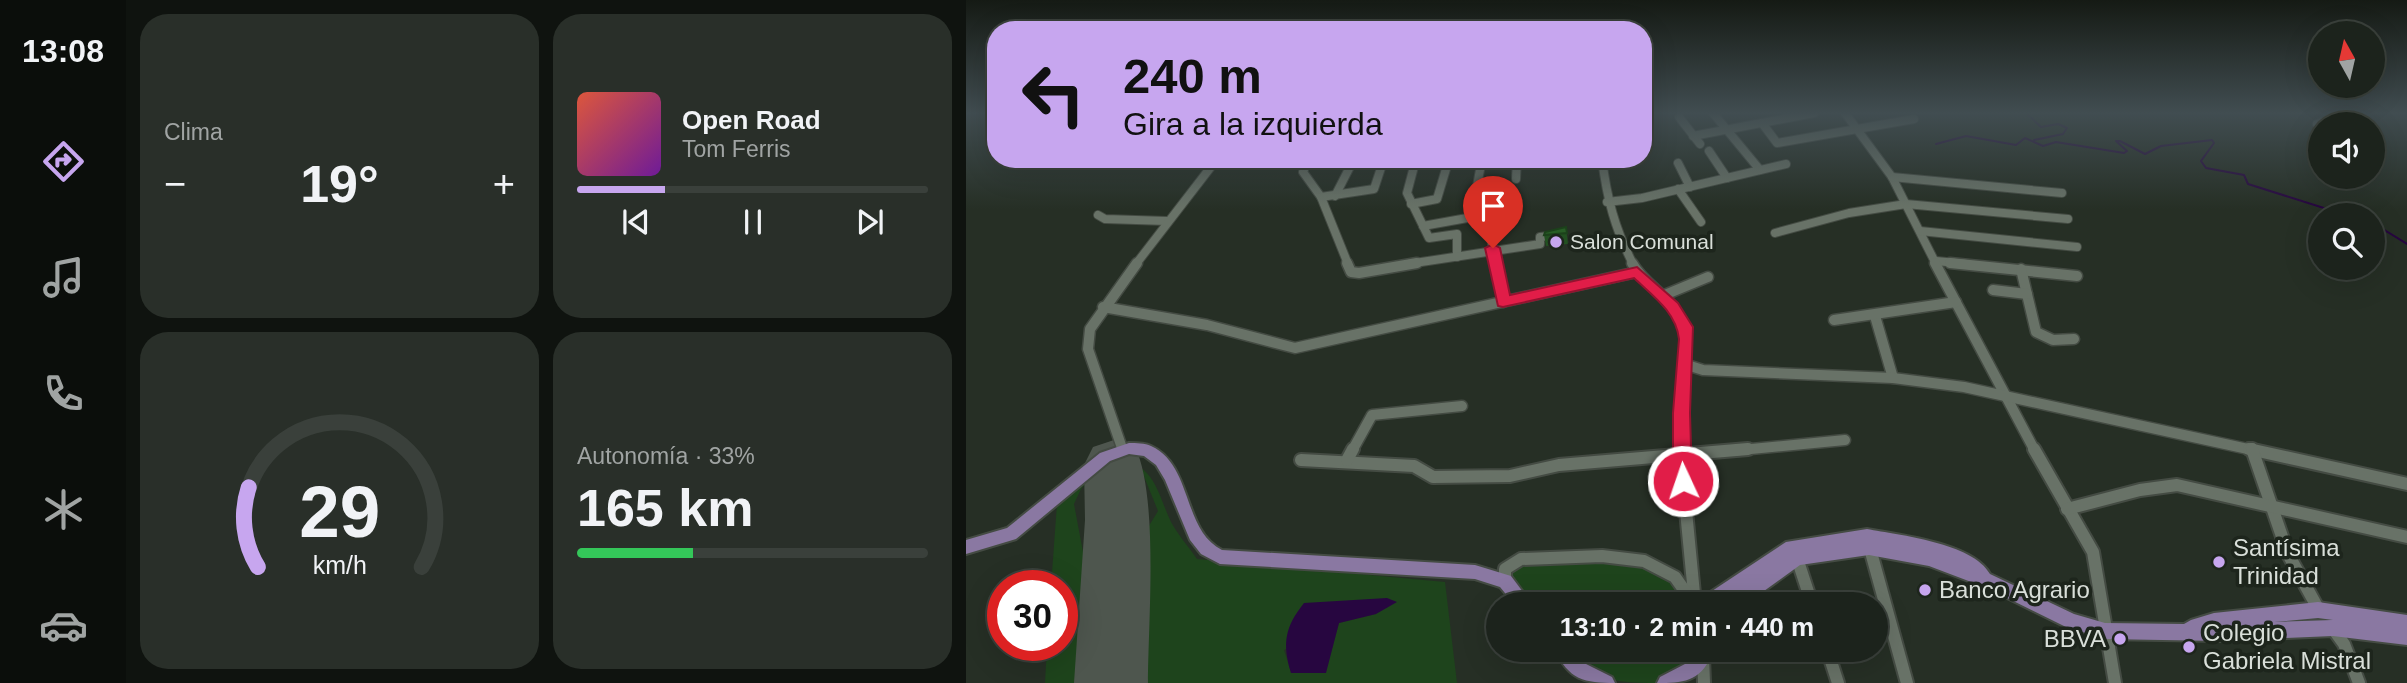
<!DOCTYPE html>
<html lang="es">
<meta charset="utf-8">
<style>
:root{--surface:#1c231c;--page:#292f29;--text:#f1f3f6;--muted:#a0a4a3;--line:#3a403b;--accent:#c7a6ef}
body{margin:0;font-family:Helvetica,sans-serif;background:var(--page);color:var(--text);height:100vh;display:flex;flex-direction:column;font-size:26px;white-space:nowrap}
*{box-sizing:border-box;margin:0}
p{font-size:23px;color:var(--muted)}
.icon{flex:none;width:38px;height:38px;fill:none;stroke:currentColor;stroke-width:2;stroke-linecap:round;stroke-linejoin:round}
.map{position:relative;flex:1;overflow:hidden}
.sheet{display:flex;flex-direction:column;gap:14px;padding:14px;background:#0f130f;width:840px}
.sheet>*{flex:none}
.guide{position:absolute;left:21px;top:21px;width:665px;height:147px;border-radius:28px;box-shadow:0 7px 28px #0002,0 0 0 2px var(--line);background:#c7a6ef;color:#111;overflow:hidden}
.needle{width:46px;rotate:352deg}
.controls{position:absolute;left:1342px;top:21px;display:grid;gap:14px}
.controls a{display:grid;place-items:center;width:77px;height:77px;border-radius:50%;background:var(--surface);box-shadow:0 7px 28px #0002,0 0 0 2px var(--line);font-size:35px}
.speed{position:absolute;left:21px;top:570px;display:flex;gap:14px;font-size:35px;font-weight:700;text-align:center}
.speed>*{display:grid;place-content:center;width:91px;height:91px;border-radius:50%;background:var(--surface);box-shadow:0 7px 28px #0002,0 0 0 2px var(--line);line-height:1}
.speed .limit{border:10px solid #d22;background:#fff;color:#111}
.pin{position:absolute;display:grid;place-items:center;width:60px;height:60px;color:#fff;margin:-72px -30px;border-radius:50% 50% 50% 0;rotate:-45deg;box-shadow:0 0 7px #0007}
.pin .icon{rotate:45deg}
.me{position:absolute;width:77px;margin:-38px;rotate:357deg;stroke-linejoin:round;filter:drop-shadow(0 0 5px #0008)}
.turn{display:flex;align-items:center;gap:24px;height:147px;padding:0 21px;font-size:32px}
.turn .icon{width:91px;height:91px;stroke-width:2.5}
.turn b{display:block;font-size:49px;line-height:60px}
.big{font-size:52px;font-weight:700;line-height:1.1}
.sheet .card{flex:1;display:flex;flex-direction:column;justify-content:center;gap:10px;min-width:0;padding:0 24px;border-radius:28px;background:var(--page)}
.sheet .dial{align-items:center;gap:0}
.dial svg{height:182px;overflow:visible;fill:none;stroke:var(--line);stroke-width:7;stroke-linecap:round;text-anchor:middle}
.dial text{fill:var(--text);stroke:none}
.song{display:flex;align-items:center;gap:21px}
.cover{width:84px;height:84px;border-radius:10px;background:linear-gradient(135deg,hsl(10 70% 55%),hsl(280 70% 35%))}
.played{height:7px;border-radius:4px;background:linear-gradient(90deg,var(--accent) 25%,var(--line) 25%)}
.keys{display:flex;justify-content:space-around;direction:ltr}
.heat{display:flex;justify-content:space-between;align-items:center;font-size:38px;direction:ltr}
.charge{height:10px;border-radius:5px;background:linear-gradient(90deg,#34c759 33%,var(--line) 0)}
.sheet .tiles{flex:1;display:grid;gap:14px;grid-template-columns:repeat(2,1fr)}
.trip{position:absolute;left:520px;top:592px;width:402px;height:70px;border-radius:35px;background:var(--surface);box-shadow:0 7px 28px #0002,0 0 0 2px var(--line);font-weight:700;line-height:70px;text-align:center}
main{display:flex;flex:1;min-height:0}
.tabs{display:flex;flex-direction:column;width:126px;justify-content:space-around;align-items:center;background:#0b0e0b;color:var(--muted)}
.tabs .icon{width:49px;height:49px}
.tabs .selected{color:var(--accent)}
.tabs b{font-size:32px;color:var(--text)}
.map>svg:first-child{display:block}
.green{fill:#1e441c;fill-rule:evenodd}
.water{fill:#270640}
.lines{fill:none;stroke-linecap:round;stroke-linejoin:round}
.stream{stroke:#270640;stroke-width:2}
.runway{fill:#4e564e;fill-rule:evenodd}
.minor-far2-casing{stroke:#444b43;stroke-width:10}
.minor-far1-casing{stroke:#444b43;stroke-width:13}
.minor-casing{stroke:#444b43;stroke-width:16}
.major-casing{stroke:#444b43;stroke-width:4}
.minor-far2{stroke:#687267;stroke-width:8}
.minor-far1{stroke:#687267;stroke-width:10}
.minor{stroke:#687267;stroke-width:12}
.major{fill:#8a78a2;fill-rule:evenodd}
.wall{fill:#225021}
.building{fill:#285d26;stroke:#1c411b;stroke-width:2}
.route{fill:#e11d48;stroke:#92132f;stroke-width:2}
.poi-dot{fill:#c7a6ef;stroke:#1d251c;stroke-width:2.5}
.labels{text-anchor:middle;stroke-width:7;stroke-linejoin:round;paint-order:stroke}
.poi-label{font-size:21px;fill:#d9dfd9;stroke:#1d251c;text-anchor:start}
.near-poi-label{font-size:24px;fill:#d9dfd9;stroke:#1d251c;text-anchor:start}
</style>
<main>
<nav class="tabs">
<b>13:08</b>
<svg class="icon selected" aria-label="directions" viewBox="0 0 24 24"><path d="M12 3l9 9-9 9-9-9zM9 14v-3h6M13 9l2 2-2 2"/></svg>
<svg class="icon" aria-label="music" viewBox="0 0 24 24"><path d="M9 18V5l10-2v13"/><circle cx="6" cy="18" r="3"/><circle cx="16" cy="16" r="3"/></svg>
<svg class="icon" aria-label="phone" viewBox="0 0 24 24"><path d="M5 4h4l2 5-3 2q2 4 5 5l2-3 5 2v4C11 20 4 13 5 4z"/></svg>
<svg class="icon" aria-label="climate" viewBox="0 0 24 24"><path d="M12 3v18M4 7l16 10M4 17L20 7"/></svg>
<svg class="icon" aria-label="car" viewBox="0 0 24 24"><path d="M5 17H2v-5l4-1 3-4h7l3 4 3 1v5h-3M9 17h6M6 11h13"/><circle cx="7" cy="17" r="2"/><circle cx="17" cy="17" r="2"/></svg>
</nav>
<section class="sheet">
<div class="tiles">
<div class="card"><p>Clima</p>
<div class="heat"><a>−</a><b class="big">19°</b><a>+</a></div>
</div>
<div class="card">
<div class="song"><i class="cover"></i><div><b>Open Road</b><p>Tom Ferris</p></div></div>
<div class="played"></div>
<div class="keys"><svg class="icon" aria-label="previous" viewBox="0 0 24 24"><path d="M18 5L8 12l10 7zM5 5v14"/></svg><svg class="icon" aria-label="pause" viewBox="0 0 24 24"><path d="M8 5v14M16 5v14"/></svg><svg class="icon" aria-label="next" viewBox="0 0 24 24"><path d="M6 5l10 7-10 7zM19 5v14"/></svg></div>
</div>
<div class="card dial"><svg viewBox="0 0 100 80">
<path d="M14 69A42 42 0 1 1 86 69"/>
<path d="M14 69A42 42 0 0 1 10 34" stroke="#c7a6ef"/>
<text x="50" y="56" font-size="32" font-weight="700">29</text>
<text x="50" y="72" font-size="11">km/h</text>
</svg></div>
<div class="card"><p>Autonomía · 33%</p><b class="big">165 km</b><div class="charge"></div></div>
</div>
</section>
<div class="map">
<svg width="1441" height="683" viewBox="0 0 1441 683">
<rect width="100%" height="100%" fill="#262f25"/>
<!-- green -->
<g class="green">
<path d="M151,459C189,464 191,492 205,522C212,535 223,547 231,559L479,582L491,683H167V552L192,511L177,474L159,461L141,463L129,474L115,489L108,504L120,568L124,573L120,683H79L81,646H96V586H85L91,504L136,463ZM421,598L410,614L373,623L359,673L325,672L318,650Z"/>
<path d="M671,558L692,565L728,604H558L539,569L555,559Z"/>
<path d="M597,649H736L706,681L700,683C651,683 632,683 597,649Z"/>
</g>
<!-- water -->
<path class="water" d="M421,598L431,602L410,614L373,623L360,673H325C316,643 319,627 338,603Z"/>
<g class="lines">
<!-- stream -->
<g class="stream">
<path d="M1060,113L1075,127L1092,124L1101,128L1097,134L1068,140"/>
<path d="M970,144L1000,136L1050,145L1059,138L1077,146L1090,142L1158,153L1161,151L1150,141H1154L1179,154L1195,146L1246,140L1248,143L1235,161L1240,168L1278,175L1282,184L1380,215"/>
<path d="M1407,223L1441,244"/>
</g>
<!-- runway -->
<path class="runway" d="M148,440L169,447C193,496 182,624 182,683H108L119,520L118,465L127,447Z"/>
<defs>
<g id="minor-far2">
<path d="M747,113L794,170"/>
<path d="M879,113L926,177L970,264"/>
<path d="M713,117L734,144"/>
<path d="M796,123L811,143L948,119"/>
<path d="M1351,124L1382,113"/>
<path d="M727,136L848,113"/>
<path d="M743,151L761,178"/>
<path d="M342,159L337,172L355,197L382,264"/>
<path d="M450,159L441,193L463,238L491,234V257"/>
<path d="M516,159L511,186L520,212L530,264"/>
<path d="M636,159C641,199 649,229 667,264"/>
<path d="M338,162L551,161"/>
<path d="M712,163L724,187"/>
<path d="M926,177L1096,193"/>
<path d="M550,179L551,159"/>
<path d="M712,189L735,222"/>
<path d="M369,196L388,159"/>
<path d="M355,197L408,189L418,159"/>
<path d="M641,202L676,198L820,164"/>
<path d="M445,204L471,199L483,159"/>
<path d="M132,215L139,219L201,221"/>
<path d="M457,226L551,209L549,196"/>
<path d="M954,231L1111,247"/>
<path d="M809,233L883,213L940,204L1102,219"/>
<path d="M970,261L1001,264"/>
<path d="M170,264L251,159"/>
<path d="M442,264L574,244V237L592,235"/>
</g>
<g id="minor-far1">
<path d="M381,263L385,272L393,273L451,263"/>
<path d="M530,263L537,302"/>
<path d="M666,263C676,281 694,291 707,307C727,332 719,361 716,391C714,411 715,431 714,451"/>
<path d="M969,263L1069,451"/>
<path d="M984,263L1111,276"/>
<path d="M1055,269L1070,332L1087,340L1108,339"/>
<path d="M1027,290L1061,294"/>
<path d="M696,296L742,277"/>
<path d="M137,307L241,325L329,348L671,272"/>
<path d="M909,316L927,378"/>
<path d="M868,320L990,302"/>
<path d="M721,365L737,370L927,378L998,387L1291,451"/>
<path d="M156,448L122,349L124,329L171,263"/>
<path d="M1286,448L1287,451"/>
<path d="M386,451L406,415L496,406"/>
<path d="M764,451L879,440"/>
</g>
<g id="minor">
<path d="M714,449L729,604"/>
<path d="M1068,449L1127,552L1149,683"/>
<path d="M1283,449L1441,484"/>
<path d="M1286,449L1322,554L1354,612"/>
<path d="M335,460L448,466L467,477L544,476L593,465L782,449"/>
<path d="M381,460L387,449"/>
<path d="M1101,509L1174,490L1211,485L1441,537"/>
<path d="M903,545L941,683"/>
<path d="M831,558L846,604"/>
<path d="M539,581V569L555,559L636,556L678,561L709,577L728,604"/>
<path d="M1365,626L1378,644L1393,683"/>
<path d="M861,649L872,683"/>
<path d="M737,656L738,683"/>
</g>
<g id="major">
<path d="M163,443C170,443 179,443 185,446C227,465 216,530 256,550L509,565L545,576L566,604H548L534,587L509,579L254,564L235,554L224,540L199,480L190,465L178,456L163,454L144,461L50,539L0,554V540L41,528L134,453Z"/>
<path d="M901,529C933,535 1007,543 1024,574L1108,614L1139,623L1218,624L1225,620L1248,613L1352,602L1441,615V645L1367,636L1253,641L1139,639L1100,627L1021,588L963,566L903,555L834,565L780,604H758L760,600L754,604H726L728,599L743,593L820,542ZM1352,618L1367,620L1308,622Z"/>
<path d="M589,649H608L620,664L646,677L649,683C619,683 602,680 589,649Z"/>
<path d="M728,649H744L745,656C734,682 716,683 691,683L694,677L719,664L728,653Z"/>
</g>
</defs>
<!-- minor-far2 casing -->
<use href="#minor-far2" class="minor-far2-casing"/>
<!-- minor-far1 casing -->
<use href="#minor-far1" class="minor-far1-casing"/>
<!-- minor casing -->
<use href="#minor" class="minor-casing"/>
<!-- major casing -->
<use href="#major" class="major-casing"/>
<!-- minor-far2 -->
<use href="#minor-far2" class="minor-far2"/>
<!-- minor-far1 -->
<use href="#minor-far1" class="minor-far1"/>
<!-- minor -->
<use href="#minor" class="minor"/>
<!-- major -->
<use href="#major" class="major"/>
</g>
<!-- wall -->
<path class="wall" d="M600,227L602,244L580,246L578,235Z"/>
<!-- building -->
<path class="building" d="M600,227L601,233L578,235L579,232Z"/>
<!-- sky -->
<linearGradient id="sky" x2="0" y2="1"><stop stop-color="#151a14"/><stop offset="0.54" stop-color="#414d51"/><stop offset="1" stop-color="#414d51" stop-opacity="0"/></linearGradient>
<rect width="1441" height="209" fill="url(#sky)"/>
<!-- route -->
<path class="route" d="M527,244L534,248L544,295L671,267L712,303L727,327L724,413L726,481L723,486H710L707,481V413L713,339C710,312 687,296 668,278L537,307L532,306L519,248Z"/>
<!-- markers -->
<g class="poi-dot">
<circle cx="590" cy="242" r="7"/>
<circle cx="1253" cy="562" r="7"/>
<circle cx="959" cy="590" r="7"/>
<circle cx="1154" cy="639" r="7"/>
<circle cx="1223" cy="647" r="7"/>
</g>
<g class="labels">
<!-- poi labels -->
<g class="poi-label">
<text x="604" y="249">Salon Comunal</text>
</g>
<!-- near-poi labels -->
<g class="near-poi-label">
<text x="1267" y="556">Santísima<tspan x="1267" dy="28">Trinidad</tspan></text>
<text x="973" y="598">Banco Agrario</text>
<text x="1237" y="641">Colegio<tspan x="1237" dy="28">Gabriela Mistral</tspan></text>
<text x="1140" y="647" text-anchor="end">BBVA</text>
</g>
</g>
</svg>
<div class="controls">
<a><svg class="needle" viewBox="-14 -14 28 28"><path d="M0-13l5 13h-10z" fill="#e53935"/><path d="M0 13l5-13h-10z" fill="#a0a4a3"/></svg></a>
<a><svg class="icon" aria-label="sound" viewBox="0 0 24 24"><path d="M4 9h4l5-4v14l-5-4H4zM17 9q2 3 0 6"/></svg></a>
<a><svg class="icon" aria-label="search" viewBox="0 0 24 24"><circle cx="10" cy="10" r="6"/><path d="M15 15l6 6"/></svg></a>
</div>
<div class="speed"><div class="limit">30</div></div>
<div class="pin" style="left:527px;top:248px;background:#d93025"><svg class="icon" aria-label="arrive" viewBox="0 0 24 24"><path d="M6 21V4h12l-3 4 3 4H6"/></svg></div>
<svg class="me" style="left:717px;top:481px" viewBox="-20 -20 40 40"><circle r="17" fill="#e11d48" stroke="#fff" stroke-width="3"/><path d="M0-11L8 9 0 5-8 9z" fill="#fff"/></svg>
<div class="trip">13:10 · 2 min · 440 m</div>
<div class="guide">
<div class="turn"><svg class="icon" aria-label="left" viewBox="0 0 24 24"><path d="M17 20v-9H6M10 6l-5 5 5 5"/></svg><div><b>240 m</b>Gira a la izquierda</div></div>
</div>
</div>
</main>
